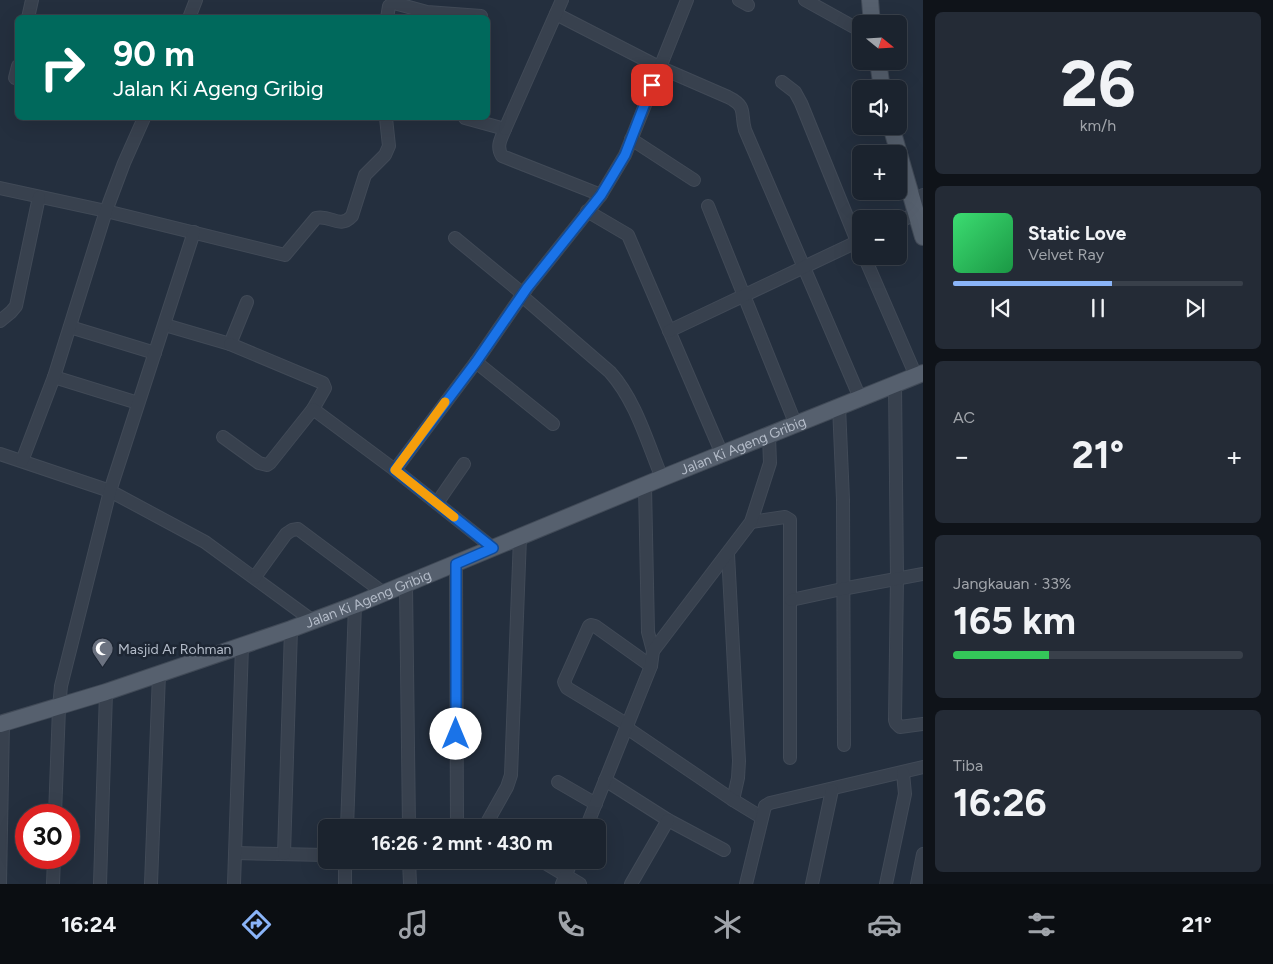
<!DOCTYPE html>
<html lang="id">
<meta charset="utf-8">
<style>
:root{--surface:#1b232e;--page:#242b36;--text:#f1f3f6;--muted:#a0a4aa;--line:#39404a;--accent:#8ab4f8}
body{margin:0;font-family:Figtree,sans-serif;background:var(--page);color:var(--text);height:100vh;display:flex;flex-direction:column;font-size:19px;white-space:nowrap}
*{box-sizing:border-box;margin:0}
p{font-size:16px;color:var(--muted)}
.icon{flex:none;width:28px;height:28px;fill:none;stroke:currentColor;stroke-width:2;stroke-linecap:round;stroke-linejoin:round}
.map{position:relative;flex:1;overflow:hidden}
.side{display:flex;flex-direction:column;gap:12px;padding:12px;background:#0f1319;width:350px}
.side>*{flex:none}
.hud{position:absolute;left:15px;top:15px;width:475px;height:105px;border-radius:8px;box-shadow:0 5px 20px #0002,0 0 0 1px var(--line);background:#00695c;color:#fff;overflow:hidden}
.needle{width:32px;rotate:108deg}
.tools{position:absolute;left:852px;top:15px;display:grid;gap:10px}
.tools a{display:grid;place-items:center;width:55px;height:55px;border-radius:8px;background:var(--surface);box-shadow:0 5px 20px #0002,0 0 0 1px var(--line);font-size:25px}
.speed{position:absolute;left:15px;top:804px;display:flex;gap:10px;font-size:25px;font-weight:700;text-align:center}
.speed>*{display:grid;place-content:center;width:65px;height:65px;border-radius:50%;background:var(--surface);box-shadow:0 5px 20px #0002,0 0 0 1px var(--line);line-height:1}
.speed .limit{border:8px solid #d22;background:#fff;color:#111}
.pin{position:absolute;display:grid;place-items:center;width:42px;height:42px;color:#fff;margin:-21px;border-radius:10px;box-shadow:0 2px 8px #0006}
.me{position:absolute;width:55px;margin:-28px;rotate:0deg;stroke-linejoin:round;filter:drop-shadow(0 0 4px #0008)}
.turn{display:flex;align-items:center;gap:18px;height:105px;padding:0 15px;font-size:22px}
.turn .icon{width:65px;height:65px;stroke-width:2.5}
.turn b{display:block;font-size:35px;line-height:42px}
.big{font-size:38px;font-weight:700;line-height:1.1}
.side .tile{flex:1;display:flex;flex-direction:column;justify-content:center;gap:8px;min-width:0;padding:0 18px;border-radius:8px;background:var(--page)}
.side .dial{align-items:center;gap:0}
.dial b{font-size:65px;line-height:1}
.song{display:flex;align-items:center;gap:15px}
.cover{width:60px;height:60px;border-radius:8px;background:linear-gradient(135deg,hsl(140 70% 55%),hsl(140 70% 35%))}
.played{height:5px;border-radius:2px;background:linear-gradient(90deg,var(--accent) 55%,var(--line) 55%)}
.keys{display:flex;justify-content:space-around;direction:ltr}
.heat{display:flex;justify-content:space-between;align-items:center;font-size:28px;direction:ltr}
.charge{height:8px;border-radius:4px;background:linear-gradient(90deg,#34c759 33%,var(--line) 0)}
.trip{position:absolute;left:318px;top:819px;width:288px;height:50px;border-radius:8px;background:var(--surface);box-shadow:0 5px 20px #0002,0 0 0 1px var(--line);font-weight:700;line-height:50px;text-align:center}
.tabs{display:flex;height:80px;justify-content:space-around;align-items:center;background:#0b0e12;color:var(--muted)}
.tabs .icon{width:35px;height:35px}
.tabs .current{color:var(--accent)}
.tabs b{font-size:22px;color:var(--text)}
main{display:flex;flex:1;min-height:0}
.map>svg:first-child{display:block}
.lines{fill:none;stroke-linecap:round;stroke-linejoin:round}
.minor-casing{stroke:#414a57;stroke-width:14}
.major-casing{stroke:#414a57;stroke-width:18}
.minor{stroke:#38414e;stroke-width:12}
.major{stroke:#56606e;stroke-width:16}
.route-casing{stroke:#114b97;stroke-width:12}
.route{stroke:#1a73e8;stroke-width:9}
.slow{stroke:#f59e0b;stroke-width:9}
.labels{text-anchor:middle;stroke-width:5;stroke-linejoin:round;paint-order:stroke}
.street-label{font-size:14px;fill:#b4bcc9;stroke:#1d2633}
.poi-label{font-size:14px;fill:#b4bcc9;stroke:#1d2633;text-anchor:start}
</style>
<main>
<div class="map">
<svg width="923" height="884" viewBox="0 0 923 884">
<rect width="100%" height="100%" fill="#242f3e"/>
<g class="lines">
<defs>
<g id="minor">
<path d="M739,0L748,5"/>
<path d="M805,0L861,31"/>
<path d="M556,14L659,67L728,97C748,107 740,113 745,130L860,398"/>
<path d="M28,18L32,0"/>
<path d="M189,18L196,0"/>
<path d="M387,18L389,6L394,3L427,12L481,16"/>
<path d="M15,78L18,66"/>
<path d="M782,82L795,92L801,103L861,251"/>
<path d="M465,118L505,129C501,139 496,146 502,156L601,195"/>
<path d="M505,129L562,0"/>
<path d="M631,139L694,180"/>
<path d="M0,188L106,211L285,255L316,218C331,214 339,230 352,216L365,175L385,155L389,146L386,118"/>
<path d="M708,206L796,425"/>
<path d="M916,210L923,195"/>
<path d="M587,211L628,235L722,454"/>
<path d="M899,222L916,213"/>
<path d="M455,238L523,294"/>
<path d="M864,256L916,376"/>
<path d="M522,296L610,372C636,401 647,442 662,478"/>
<path d="M0,321L11,312L16,306L39,197"/>
<path d="M165,325L230,344L247,302"/>
<path d="M70,327L155,353"/>
<path d="M669,331L861,240"/>
<path d="M230,344L323,383L325,388L313,409"/>
<path d="M476,362L553,424"/>
<path d="M54,377L138,403"/>
<path d="M895,384L897,578L895,720L896,723L900,727L923,724"/>
<path d="M839,406L843,500L844,745"/>
<path d="M223,437L259,463L267,465L270,463L313,409L395,470L493,548"/>
<path d="M0,454L110,491L205,542L313,621"/>
<path d="M22,461L54,377L106,211L124,163L144,118"/>
<path d="M395,470L476,362L527,288L601,195L625,155L687,0"/>
<path d="M645,486L648,632L653,651"/>
<path d="M437,503L464,464"/>
<path d="M751,522L785,517L790,520V758"/>
<path d="M728,554L739,761L738,778L733,800"/>
<path d="M456,565L457,828"/>
<path d="M255,577L286,534L292,530L298,529L385,594"/>
<path d="M406,585L409,828"/>
<path d="M791,600L842,589L923,574"/>
<path d="M628,725L567,688L564,682L589,626L591,625L595,626L651,666"/>
<path d="M627,728L733,800L761,817"/>
<path d="M605,780L668,820L724,850"/>
<path d="M558,782L596,804"/>
<path d="M55,815L59,708L61,686L110,491L194,232"/>
<path d="M347,828L355,605"/>
<path d="M484,828L507,787L511,775L520,537"/>
<path d="M586,828L651,666L653,651L751,522L770,463L769,436"/>
<path d="M235,853L326,855"/>
<path d="M284,854L291,629"/>
<path d="M409,860L410,884"/>
<path d="M540,860L580,884"/>
<path d="M0,884L3,723"/>
<path d="M53,884L54,858"/>
<path d="M100,884L106,692"/>
<path d="M151,884L159,674"/>
<path d="M234,884L242,646"/>
<path d="M345,884V860"/>
<path d="M562,884L572,860"/>
<path d="M631,884L668,820"/>
<path d="M746,884L765,806L770,803L923,767"/>
<path d="M812,884L832,790"/>
<path d="M886,884L905,794L903,773"/>
<path d="M917,884L923,854"/>
</g>
<g id="major">
<path d="M870,0L872,24"/>
<path d="M878,61L882,89"/>
<path d="M891,126L923,237"/>
<path id="s1" d="M0,724L106,692L291,629L355,605L662,478L923,373"/>
</g>
</defs>
<!-- minor casing -->
<use href="#minor" class="minor-casing"/>
<!-- major casing -->
<use href="#major" class="major-casing"/>
<!-- minor -->
<use href="#minor" class="minor"/>
<!-- major -->
<use href="#major" class="major"/>
</g>
<g class="lines">
<defs>
<path id="route" d="M456,734V564L493,548L395,470L476,362L527,288L601,195L625,155L652,85"/>
</defs>
<!-- route casing -->
<use href="#route" class="route-casing"/>
<!-- route -->
<use href="#route" class="route"/>
<!-- slow -->
<path class="slow" d="M445,402L395,470L454,517"/>
</g>
<!-- icons -->
<defs>
<symbol id="mosque-pin" viewBox="-11 -11 22 30"><path d="M0 17L-7.5 6A9.5 9.5 0 1 1 7.5 6Z" fill="#6b7280" stroke="#1d2633"/><path d="M3.5-4.9A6 6 0 1 0 3.5 4.9A5 5 0 1 1 3.5-4.9Z" fill="#fff"/></symbol>
</defs>
<g fill-rule="evenodd">
<use href="#mosque-pin" x="90" y="636" width="25" height="34"/>
</g>
<g class="labels">
<!-- street labels -->
<g class="street-label">
<text dy="5" stroke="none"><textPath href="#s1" startOffset="794">Jalan Ki Ageng Gribig</textPath></text>
<text dy="5" stroke="none"><textPath href="#s1" startOffset="389">Jalan Ki Ageng Gribig</textPath></text>
</g>
<!-- poi labels -->
<g class="poi-label">
<text x="118" y="654">Masjid Ar Rohman</text>
</g>
</g>
</svg>
<div class="tools">
<a><svg class="needle" viewBox="-14 -14 28 28"><path d="M0-13l5 13h-10z" fill="#e53935"/><path d="M0 13l5-13h-10z" fill="#a0a4aa"/></svg></a>
<a><svg class="icon" aria-label="sound" viewBox="0 0 24 24"><path d="M4 9h4l5-4v14l-5-4H4zM17 9q2 3 0 6"/></svg></a>
<a>+</a>
<a>−</a>
</div>
<div class="speed"><div class="limit">30</div></div>
<div class="pin" style="left:652px;top:85px;background:#d93025"><svg class="icon" aria-label="arrive" viewBox="0 0 24 24"><path d="M6 21V4h12l-3 4 3 4H6"/></svg></div>
<svg class="me" style="left:456px;top:734px" viewBox="-20 -20 40 40"><circle r="19" fill="#fff"/><path d="M0-13L10 11 0 6-10 11z" fill="#1a73e8"/></svg>
<div class="trip">16:26 · 2 mnt · 430 m</div>
<div class="hud">
<div class="turn"><svg class="icon" aria-label="right" viewBox="0 0 24 24"><path d="M7 20v-9h11M14 6l5 5-5 5"/></svg><div><b>90 m</b>Jalan Ki Ageng Gribig</div></div>
</div>
</div>
<section class="side">
<div class="tile dial"><b>26</b><p>km/h</p></div>
<div class="tile">
<div class="song"><i class="cover"></i><div><b>Static Love</b><p>Velvet Ray</p></div></div>
<div class="played"></div>
<div class="keys"><svg class="icon" aria-label="previous" viewBox="0 0 24 24"><path d="M18 5L8 12l10 7zM5 5v14"/></svg><svg class="icon" aria-label="pause" viewBox="0 0 24 24"><path d="M8 5v14M16 5v14"/></svg><svg class="icon" aria-label="next" viewBox="0 0 24 24"><path d="M6 5l10 7-10 7zM19 5v14"/></svg></div>
</div>
<div class="tile"><p>AC</p>
<div class="heat"><a>−</a><b class="big">21°</b><a>+</a></div>
</div>
<div class="tile"><p>Jangkauan · 33%</p><b class="big">165 km</b><div class="charge"></div></div>
<div class="tile"><p>Tiba</p><b class="big">16:26</b></div>
</section>
</main>
<nav class="tabs">
<b>16:24</b>
<svg class="icon current" aria-label="directions" viewBox="0 0 24 24"><path d="M12 3l9 9-9 9-9-9zM9 14v-3h6M13 9l2 2-2 2"/></svg>
<svg class="icon" aria-label="music" viewBox="0 0 24 24"><path d="M9 18V5l10-2v13"/><circle cx="6" cy="18" r="3"/><circle cx="16" cy="16" r="3"/></svg>
<svg class="icon" aria-label="phone" viewBox="0 0 24 24"><path d="M5 4h4l2 5-3 2q2 4 5 5l2-3 5 2v4C11 20 4 13 5 4z"/></svg>
<svg class="icon" aria-label="climate" viewBox="0 0 24 24"><path d="M12 3v18M4 7l16 10M4 17L20 7"/></svg>
<svg class="icon" aria-label="car" viewBox="0 0 24 24"><path d="M5 17H2v-5l4-1 3-4h7l3 4 3 1v5h-3M9 17h6M6 11h13"/><circle cx="7" cy="17" r="2"/><circle cx="17" cy="17" r="2"/></svg>
<svg class="icon" aria-label="filters" viewBox="0 0 24 24"><path d="M4 7h16M4 17h16"/><circle cx="9" cy="7" r="2"/><circle cx="15" cy="17" r="2"/></svg>
<b>21°</b>
</nav>
